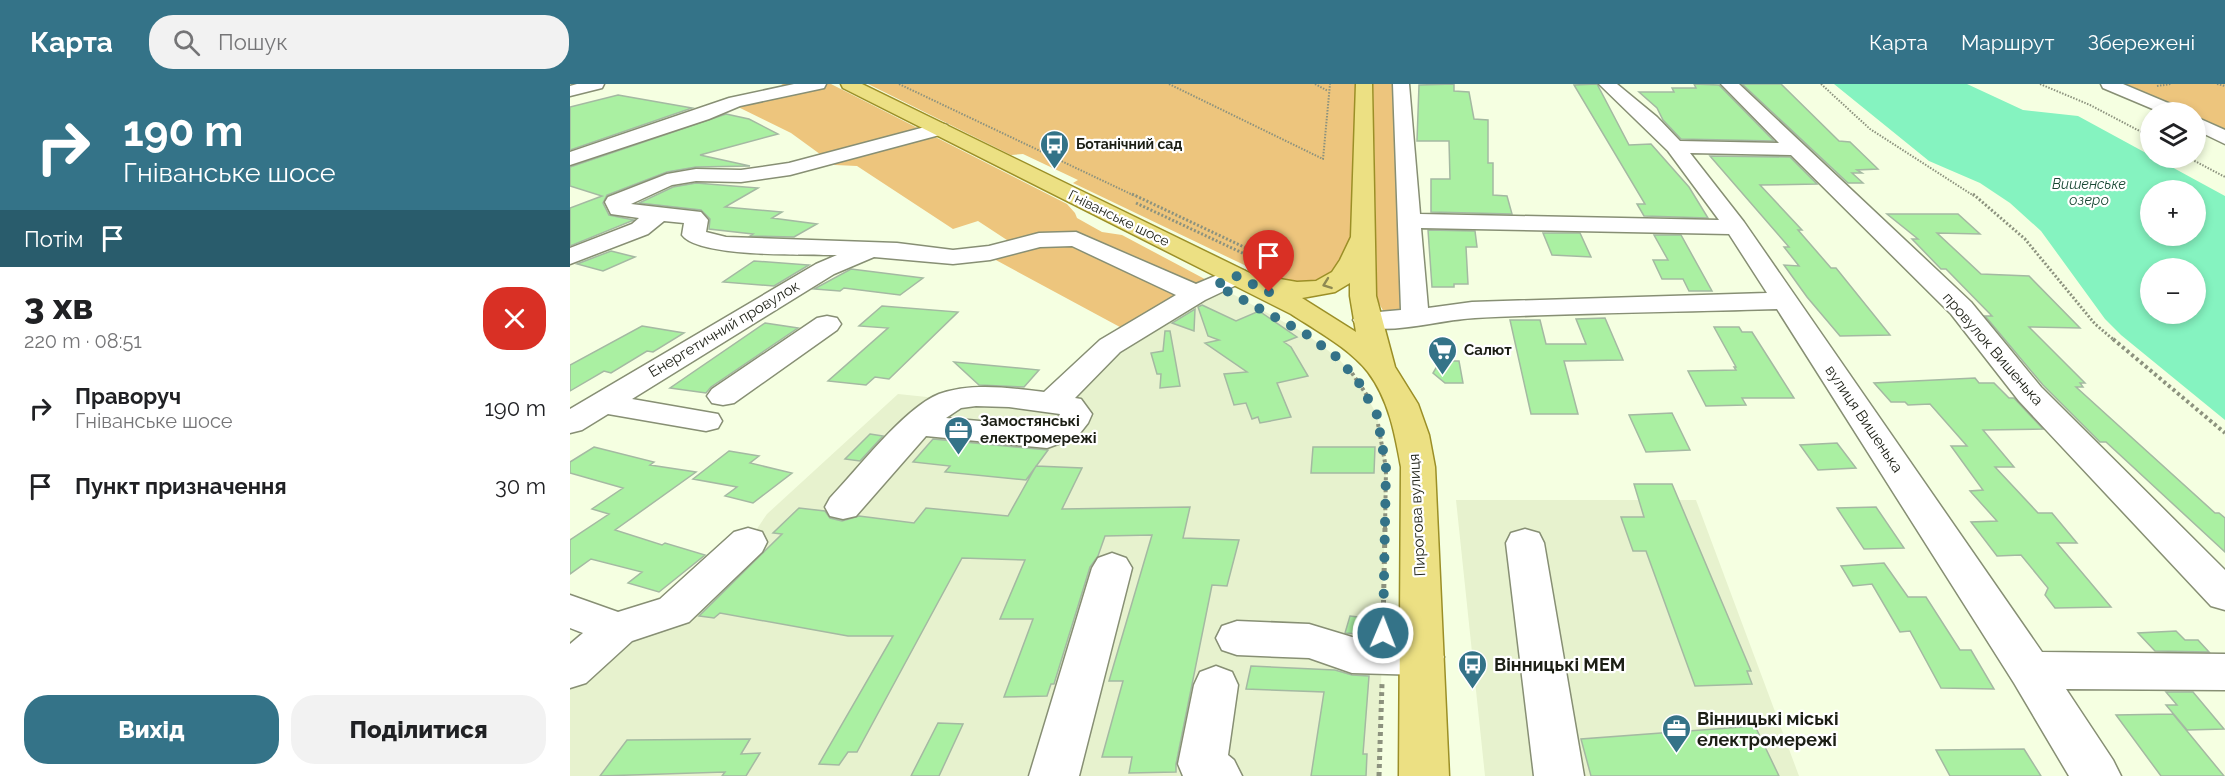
<!DOCTYPE html>
<html lang="uk">
<meta charset="utf-8">
<style>
:root{--surface:#fff;--page:#f2f2f2;--text:#202124;--muted:#757577;--accent:#347388}
body{margin:0;font-family:Raleway,sans-serif;background:var(--page);color:var(--text);height:100vh;display:flex;flex-direction:column;font-size:22px;white-space:nowrap}
*{box-sizing:border-box;margin:0}
p{font-size:20px;color:var(--muted)}
.icon{flex:none;width:33px;height:33px;fill:none;stroke:currentColor;stroke-width:2;stroke-linecap:round;stroke-linejoin:round}
.map{position:relative;flex:1;overflow:hidden}
.side{display:flex;flex-direction:column;background:var(--surface);width:570px}
.side>*{flex:none}
.guide{background:#347388;color:#fff;overflow:hidden}
.fabs{position:absolute;left:1570px;top:18px;display:grid;gap:12px}
.fabs a{display:grid;place-items:center;width:66px;height:66px;border-radius:50%;background:var(--surface);box-shadow:0 3px 9px #0003;font-size:30px}
.pin{position:absolute;display:grid;place-items:center;width:51px;height:51px;color:#fff;margin:-62px -26px;border-radius:50% 50% 50% 0;rotate:-45deg;box-shadow:0 0 6px #0007}
.pin .icon{rotate:45deg}
.me{position:absolute;width:66px;margin:-33px;rotate:1deg;stroke-linejoin:round;filter:drop-shadow(0 0 4px #0008)}
.turn{display:flex;align-items:center;gap:21px;height:126px;padding:0 24px;font-size:27px}
.turn .icon{width:78px;height:78px;stroke-width:2.5}
.turn b{display:block;font-size:42px;line-height:51px}
.then{display:flex;align-items:center;height:57px;padding:0 24px;background:#0003;gap:12px;font-size:22px}
.round{display:grid;place-items:center;flex:none;width:63px;height:63px;border-radius:24px;background:var(--page)}
.headline{display:flex;align-items:center;justify-content:space-between;height:102px;padding:0 24px}
h1{font-size:36px;font-weight:800;line-height:45px}
.button{display:flex;gap:12px;margin-top:auto;padding:12px 24px}
.button a{flex:1;height:69px;border-radius:24px;background:var(--accent);color:#fff;font-size:24px;font-weight:800;line-height:69px;text-align:center}
.button a+a{background:var(--page);color:var(--text)}
ul{padding:0;list-style:none}
li{display:flex;align-items:center;gap:18px;height:78px;padding:0 24px}
li div{flex:1}
li b{display:block;font-size:22px}
li em{font-style:normal}
header{display:flex;align-items:center;gap:36px;box-sizing:border-box;height:84px;padding:0 30px;background:var(--accent);color:#fff}
header strong{font-size:28px}
nav{display:flex;gap:33px;margin-inline-start:auto;font-size:21px}
.search{width:420px;height:54px;background:var(--page);display:flex;align-items:center;gap:15px;box-sizing:border-box;padding:0 21px;border-radius:24px;color:var(--muted);font-size:22px}
main{display:flex;flex:1;min-height:0}
.map>svg:first-child{display:block}
.built{fill:#e7f2ce}
.green{fill:#edc57d}
.water{fill:#85f3c0;fill-rule:evenodd}
.building{fill:#aaf0a2;stroke:#a4b9a2;stroke-width:1.5}
.lines{fill:none;stroke-linecap:round;stroke-linejoin:round}
.minor-casing{stroke:#878f74;stroke-width:3}
.major-casing{stroke:#9b8f27;stroke-width:3}
.path-far3{stroke:#8c927e;stroke-width:2;stroke-dasharray:1.5 1.5;stroke-linecap:butt}
.path-far2{stroke:#8c927e;stroke-width:3;stroke-dasharray:2 2;stroke-linecap:butt}
.path-far1{stroke:#8c927e;stroke-width:4;stroke-dasharray:3 3;stroke-linecap:butt}
.path{stroke:#8c927e;stroke-width:5;stroke-dasharray:4 4;stroke-linecap:butt}
.minor{fill:#fff;fill-rule:evenodd}
.major{fill:#ece083;fill-rule:evenodd}
.oneway{stroke:#8e8952}
.route{stroke:#347388;stroke-width:10;stroke-dasharray:0 18}
.labels{text-anchor:middle;dominant-baseline:central;stroke-width:4.5;stroke-linejoin:round;paint-order:stroke}
.far-poi-label{font-size:14px;font-weight:bold;fill:#1c1f15;stroke:#fff;text-anchor:start}
.far-water-label{font-size:14px;font-style:italic;fill:#184733;stroke:#fff}
.far-street-label{font-size:14px;fill:#1c1f15;stroke:#fff}
.street-label{font-size:15px;fill:#1c1f15;stroke:#fff}
.poi-label{font-size:15px;font-weight:bold;fill:#1c1f15;stroke:#fff;text-anchor:start}
.near-poi-label{font-size:18px;font-weight:bold;fill:#1c1f15;stroke:#fff;text-anchor:start}
</style>
<header>
<strong>Карта</strong>
<div class="search"><svg class="icon" aria-label="search" viewBox="0 0 24 24"><circle cx="10" cy="10" r="6"/><path d="M15 15l6 6"/></svg>Пошук</div>
<nav><a>Карта</a><a>Маршрут</a><a>Збережені</a></nav>
</header>
<main>
<section class="side">
<div class="guide">
<div class="turn"><svg class="icon" aria-label="right" viewBox="0 0 24 24"><path d="M7 20v-9h11M14 6l5 5-5 5"/></svg><div><b>190 m</b>Гніванське шосе</div></div>
<div class="then">Потім<svg class="icon" aria-label="arrive" viewBox="0 0 24 24"><path d="M6 21V4h12l-3 4 3 4H6"/></svg></div>
</div>
<div class="headline"><div><h1>3 хв</h1><p>220 m · 08:51</p></div><a class="round" style="background:#d93025;color:#fff"><svg class="icon" aria-label="close" viewBox="0 0 24 24"><path d="M6 6l12 12M18 6L6 18"/></svg></a></div>
<ul>
<li><svg class="icon" aria-label="right" viewBox="0 0 24 24"><path d="M7 20v-9h11M14 6l5 5-5 5"/></svg><div><b>Праворуч</b><p>Гніванське шосе</p></div><em>190 m</em></li>
<li><svg class="icon" aria-label="arrive" viewBox="0 0 24 24"><path d="M6 21V4h12l-3 4 3 4H6"/></svg><div><b>Пункт призначення</b></div><em>30 m</em></li>
</ul>
<div class="button"><a>Вихід</a><a>Поділитися</a></div>
</section>
<div class="map">
<svg width="1655" height="692" viewBox="0 0 1655 692">
<rect width="100%" height="100%" fill="#f5ffe1"/>
<path class="built" d="M646,201l90,49 32,24 20,23 19,34 9,53 -7,308h-809v-106l178,-128 19,-28 131,-120 145,15 67,-63z
M886,416h240l103,276h-314z"/>
<path class="green" d="M211,0h50l236,120 8,9 2,5 25,14 20,3 94,50 -85,48 -137,-74 25,-11 -41,-27 -25,8 -96,-63 -22,-1 -44,-32 -57,-28 58,-15z
M298,0h497l-4,156 -24,41 -51,4 -213,-102 5,-3 -55,-26 -12,1z
M803,0h28l14,234 -27,1 -11,-19z
M1539,0h116v54l-29,-15v-11h-22z"/>
<path class="water" d="M1264,0h133l56,26 55,6 147,80v224l-104,-85 -16,-16 -64,-88 -31,-28 -30,-20 -51,-22zM1581,106h45v46h-45zM1581,184h45v46h-45z"/>
<path class="building" d="M884,0v7l15,1 5,27 14,1v43h5v32l14,1 5,18 -81,-2v-33h19l-1,-38h-32l2,-56z
M1027,0l32,61 22,-1 38,43 19,31 -64,-2 -7,-12h8l-71,-119z
M1124,0l25,1 55,56 -93,-2 -18,-19 -6,-12 -18,-16h35l-2,-4h24z
M1172,0h39l58,57 11,1 28,27 -21,1 5,3h-10l11,10h-15z
M48,11l74,13 -122,42v-43z
M156,30l23,5 29,15 -78,21 50,11 -54,1 -29,5 -60,23 -4,8 6,12 25,5 -64,26v-38l32,-12 -32,-10v-19z
M1140,72l80,1 27,27 -57,1 42,45h-4l33,38h5l54,67 -50,1 -33,-39 -23,-32 15,1 -15,-19h5z
M126,99l62,5 -33,19 57,5 -10,6 45,6 -23,13 -44,-1 3,-2 -44,-5 1,-10 -9,-9 -62,-7 34,-16z
M1317,130h71l22,20 -43,-1 44,41 48,2 51,52 -51,-1 56,56h-5l3,4h-7l139,126h4l6,5v34l-119,-110h-6l-57,-57 -58,-69h7l-46,-47h-5l-29,-30h6z
M858,146l47,1 2,16h-11l2,37h-14v3h-22z
M973,149h37l11,24 -39,-2z
M1084,151h27l31,56h-23l-6,-12h-21l-9,-19h15z
M41,167l24,6 -32,14 -26,-7z
M184,177l55,4 -35,21 -51,-4z
M281,185l72,9 -23,17 -56,-7 -4,3 -26,-2z
M632,221l34,16 23,-10 38,26 -13,5 7,5 17,29 -31,7 14,34 -31,6 -2,-6 -6,2 -6,-16 -12,2 -10,-31 23,-2 -42,-29 14,-3 -11,-4 -10,-29z
M312,222l76,6 -69,67 -14,-2 -9,8 -38,-4 60,-53 -29,-2z
M625,225l-1,22 -22,-8z
M1035,234l18,42 -59,1 14,53h-47l-21,-94h30l6,24h40l-10,-25z
M195,239l33,5 -87,59 -5,6 -36,-5z
M72,242l42,7 -31,19 -6,-1 -36,22 -7,-2 -34,20v-26z
M1144,243h25l3,5h10l42,66h-52l4,7 -40,1 -18,-35 48,-1 -2,-3h2z
M595,247h5l10,55 -20,2 1,-14h-4l-6,-21 12,-2z
M870,277h19l4,22h-18l-12,-10z
M384,278l85,8 -15,17 -45,-2z
M1405,294l4,5h15l15,15h5l29,31 -60,1 31,37h-19l43,46h14l25,30h-20l54,64 -56,1 -10,-13 3,-7 -27,-33 -24,1 -26,-34 26,-1 -27,-30 13,-1 -32,-44h16l-37,-42 -22,1 -3,-3h-14l-17,-19z
M1102,329l18,37 -44,2 -17,-37z
M300,350l13,2 -23,25 -15,-2z
M363,355l41,4 74,7 -22,30 -81,-8 5,-6 -37,-4z
M1267,359l19,25 -38,2 -18,-25z
M24,363l60,15 -4,3 46,7 -81,58 47,15 3,-2 40,12 -46,37 -31,-9 14,-11 -51,-13 -21,15v-34l39,-26 -17,-5 31,-21 -53,-15v-11z
M743,363h62l-1,26h-63z
M159,367l30,5 -9,7 42,10 -39,30 -28,-7 12,-9 -44,-8z
M466,382l46,2 -20,41 128,-2 -7,31 56,2 -12,46 -15,-1 -36,179v8l-47,1 3,-16h-30l21,-76h-14l43,-146 -47,1 -7,20 -8,11 -36,117h-3l-4,12 -43,1 29,-78h-33l25,-59 -63,-2 -105,194h-9l-9,13 -20,-1 74,-128h-45l-128,-23 -6,5 -15,-2 83,-82 -9,-1 26,-25 26,3 5,7 12,3 17,-5 55,7 12,-15 82,8z
M1064,400h38l79,187h-4l5,13 -57,2 -49,-135h-13l-12,-34h23z
M1306,423l28,41 -40,1 -27,-41z
M1314,479l24,34h18l34,53h11l23,39 -53,-1 -31,-57 -10,1 -28,-48 -19,2 -12,-20z
M780,532l24,3 -4,16 -25,-2z
M1606,547l9,9h13l11,12 -54,-1 -17,-18z
M681,582l84,4 17,5 17,1 -6,78h4l-1,22h-55l13,-84 -78,-3z
M1596,608h27l31,37 -37,1 -21,-25h11z
M1603,630l51,62h-63l-45,-61z
M368,639l25,1 -24,52h-28z
M1185,642l24,50h-188l-10,-37z
M180,655l-9,15 19,-1 -14,23h-24l3,-4 -125,4 27,-36z
M1454,665l17,27h-91l-14,-26z"/>
<g class="lines">
<defs>
<path id="minor" d="M7,0h27l-2,4 -32,8v-10z
M224,0h32l-2,4 -84,18 -31,13 -139,46v-13l159,-54z
M823,0h16l11,130 299,6 -51,-69 -69,-67h18l40,33 23,24 99,2 -58,-59h18l232,218 70,85 184,183v40l-14,-4 -192,-205 -68,-87 -160,-159 -101,-2 54,69 298,430 183,2v36l-159,-1 47,71 8,16h-52l-55,-93 -237,-374c-101,3 -202,4 -302,9 -38,2 -80,17 -118,8l-4,-6 4,-6 44,-4zM851,144l308,6 38,59 -295,9 -44,6z
M1531,0h22l57,24 3,4h-23l-57,-24z
M1626,33l29,13v14l-29,-14z
M370,39l7,2 2,4 -2,4 -157,42 -49,7 -45,-1 -24,4 -41,19 70,8 7,8 -2,12 20,5 171,6 56,7 36,-4 50,-13 37,-1 120,52 31,-13 9,-3 9,3 4,5 -4,5 -40,19 -85,52 -45,46 6,1 11,15 -4,9 -11,14 -30,11 -121,-12 -70,80 -13,3 -13,-3 -5,-9 5,-9c27,-28 74,-90 109,-104 33,-12 71,-6 105,-2l56,-52 76,-45 -104,-49 -32,1 -50,13 -37,4 -79,-7 -40,17 -202,125 86,15 4,7 -4,7 -12,3 -98,-17 -26,16 -12,3v-24l246,-145 21,-9c-30,-1 -139,3 -155,-20l2,-12 -20,-2 -16,13 -78,30v-16l62,-24 7,-6 -28,-4 -6,-12 3,-5 59,-23 29,-5 45,1 48,-7zM406,322l33,1 51,7 -3,6 -13,7 -98,-9 15,-10z
M257,232l10,2 4,6 -4,6 -103,73 -11,2 -11,-2 -5,-7 5,-7 105,-71z
M178,444l14,4 5,10 -5,10 -73,70 -57,19 -46,42 -16,5v-44l13,-11 -13,-5v-33l48,17 42,-13 74,-67z
M955,445l14,4 5,10 40,233h-50l-28,-233 5,-10z
M542,469l14,5 6,10 -53,208h-50l63,-208 6,-10z
M667,537l72,3 43,13 70,2 15,5 7,13 -7,13 -15,5 -70,-2 -43,-15 -72,-3 -15,-5 -6,-12 6,-12z
M646,582l16,6 6,13 -10,70 6,5 8,16h-59l-5,-12 16,-79 6,-13z"/>
<path id="major" d="M271,0h21l400,195 7,-2 28,5 19,-1 16,-9 8,-12 11,-23 5,-153h16l4,212 19,71 23,37 11,31 6,32 14,309h-50l2,-309c-6,-33 -12,-67 -33,-95 -19,-24 -51,-41 -77,-58l-448,-226zM780,199v13l6,36 -54,-34 33,-6z"/>
</defs>
<use href="#minor" class="minor-casing"/>
<use href="#major" class="major-casing"/>
<path class="path-far3" d="M329,0l236,112
M599,0l154,75 7,-75
M745,0l13,7
M1251,0l49,45 104,67
M1470,0l50,21 61,32
M1647,0l8,2
M1587,2l14,-2
M1619,74l36,19"/>
<path class="path-far2" d="M562,110l154,73
M1403,110l52,45 70,85 19,16
M566,119l132,62"/>
<path class="path-far1" d="M1543,255l112,94
M782,289l16,24
M808,340l8,44 -1,62"/>
<path class="path" d="M813,544l2,-100
M809,692l3,-92"/>
<use href="#minor" class="minor"/>
<use href="#major" class="major"/>
</g>
<defs><path id="oneway-chevron" d="M-2-3.5L2.5 0L-2 3.5" fill="none" stroke-width="1.6" stroke-linecap="round" stroke-linejoin="round" transform="scale(1.5)"/></defs>
<use class="oneway" href="#oneway-chevron" transform="translate(757 200) rotate(160)"/>
<g class="lines">
<path class="route" d="M699,208l-33,-16 -20,9 90,49 32,24 20,23 19,34 9,53 -3,165"/>
</g>
<defs>
<symbol id="bus-pin" viewBox="-11 -11 22 30"><path d="M0 17L-7.5 6A9.5 9.5 0 1 1 7.5 6Z" fill="#347388" stroke="#fff"/><path d="M-5-6H5V4H4V6H2V4H-2V6H-4V4H-5ZM-3.5-4V0h7V-4ZM-3.5 1.2v1.5H-2V1.2ZM2 1.2v1.5H3.5V1.2Z" fill="#fff"/></symbol>
<symbol id="supermarket-pin" viewBox="-11 -11 22 30"><path d="M0 17L-7.5 6A9.5 9.5 0 1 1 7.5 6Z" fill="#347388" stroke="#fff"/><path d="M-6-5.5h2.5l.6 2H6L4.5 2H-2.5L-4.4-4H-6ZM-1.5 3.2a1.3 1.3 0 1 0 .1 0ZM3 3.2a1.3 1.3 0 1 0 .1 0Z" fill="#fff"/></symbol>
<symbol id="office-pin" viewBox="-11 -11 22 30"><path d="M0 17L-7.5 6A9.5 9.5 0 1 1 7.5 6Z" fill="#347388" stroke="#fff"/><path d="M-6-3h4V-5.5h4V-3h4V5H-6ZM-1-4.5V-3h2v-1.5ZM-6 0V1H6V0Z" fill="#fff"/></symbol>
</defs>
<g fill-rule="evenodd">
<use href="#bus-pin" x="468" y="44" width="33" height="45"/>
<use href="#supermarket-pin" x="856" y="250" width="33" height="45"/>
<use href="#office-pin" x="372" y="330" width="33" height="45"/>
<use href="#bus-pin" x="886" y="564" width="33" height="45"/>
<use href="#office-pin" x="1090" y="628" width="33" height="45"/>
</g>
<g class="labels">
<g class="far-poi-label">
<text x="506" y="60">Ботанічний сад</text>
</g>
<g class="far-water-label">
<text x="1519" y="100">Вишенське<tspan x="1519" dy="16">озеро</tspan></text>
</g>
<g class="far-street-label">
<text transform="translate(549 134) rotate(26)">Гніванське шосе</text>
</g>
<g class="street-label">
<text transform="translate(154 245) rotate(-31)">Енергетичний провулок</text>
<text transform="translate(1423 265) rotate(49)">провулок Вишенька</text>
<text transform="translate(1294 335) rotate(56)">вулиця Вишенька</text>
<text transform="translate(847 431) rotate(-93)">Пирогова вулиця</text>
</g>
<g class="poi-label">
<text x="894" y="266">Салют</text>
<text x="410" y="337">Замостянські<tspan x="410" dy="17">електромережі</tspan></text>
</g>
<g class="near-poi-label">
<text x="924" y="580">Вінницькі МЕМ</text>
<text x="1127" y="634">Вінницькі міські<tspan x="1127" dy="21">електромережі</tspan></text>
</g>
</g>
</svg>
<div class="fabs">
<a><svg class="icon" aria-label="layers" viewBox="0 0 24 24"><path d="M12 4l9 5-9 5-9-5zM3 14l9 5 9-5"/></svg></a>
<a>+</a>
<a>−</a>
</div>
<div class="pin" style="left:699px;top:208px;background:#d93025"><svg class="icon" aria-label="arrive" viewBox="0 0 24 24"><path d="M6 21V4h12l-3 4 3 4H6"/></svg></div>
<svg class="me" style="left:813px;top:549px" viewBox="-20 -20 40 40"><circle r="17" fill="#347388" stroke="#fff" stroke-width="3"/><path d="M0-11L8 9 0 5-8 9z" fill="#fff"/></svg>
</div>
</main>
